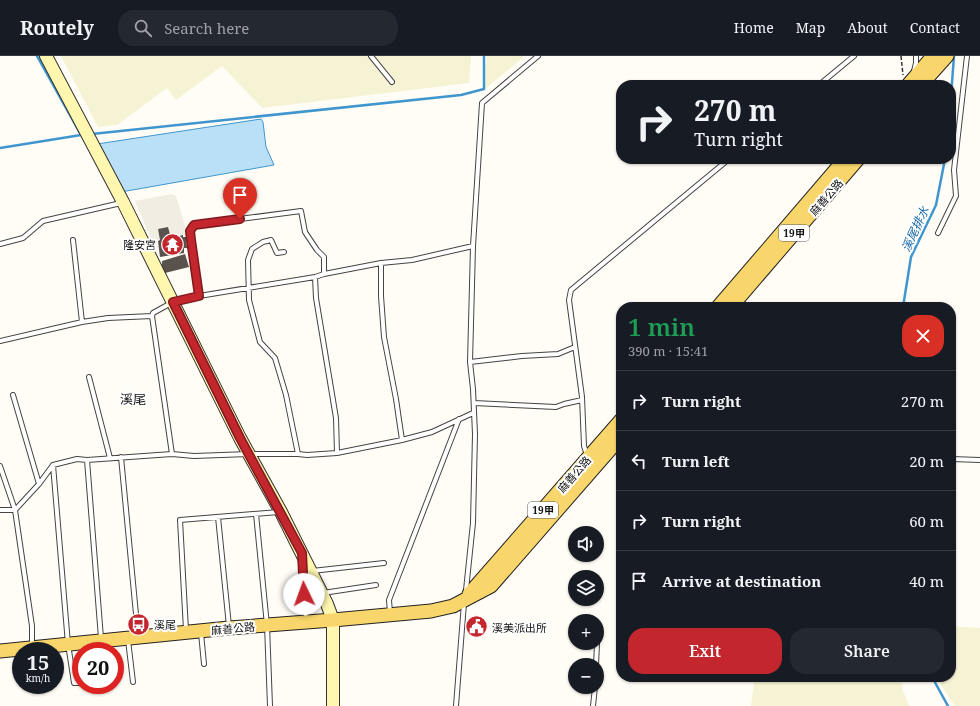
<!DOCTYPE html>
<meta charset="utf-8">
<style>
:root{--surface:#171b24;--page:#242831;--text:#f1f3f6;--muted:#9ea1a6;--line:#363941;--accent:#c4262e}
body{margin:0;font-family:"Noto Serif","Noto Sans TC",serif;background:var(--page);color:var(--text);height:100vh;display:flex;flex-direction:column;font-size:15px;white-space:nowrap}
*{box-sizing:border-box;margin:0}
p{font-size:13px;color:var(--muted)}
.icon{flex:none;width:22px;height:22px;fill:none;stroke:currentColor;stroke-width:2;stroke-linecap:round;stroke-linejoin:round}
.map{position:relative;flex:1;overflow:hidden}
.sheet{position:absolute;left:616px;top:246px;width:340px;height:380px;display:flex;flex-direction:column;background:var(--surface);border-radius:16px;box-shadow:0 1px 3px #0004}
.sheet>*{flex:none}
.guide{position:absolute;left:616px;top:24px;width:340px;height:84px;border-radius:16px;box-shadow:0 1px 3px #0004;background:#171b24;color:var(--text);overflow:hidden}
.fabs{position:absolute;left:568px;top:470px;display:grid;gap:8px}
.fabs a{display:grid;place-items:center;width:36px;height:36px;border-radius:50%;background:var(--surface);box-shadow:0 1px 3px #0004;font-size:20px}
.speed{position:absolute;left:12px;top:586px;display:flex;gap:8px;font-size:20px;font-weight:700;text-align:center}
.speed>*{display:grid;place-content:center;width:52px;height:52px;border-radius:50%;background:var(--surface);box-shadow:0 1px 3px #0004;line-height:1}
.speed small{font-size:10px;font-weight:400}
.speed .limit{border:6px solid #d22;background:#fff;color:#111}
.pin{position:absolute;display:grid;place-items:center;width:34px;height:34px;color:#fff;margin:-41px -17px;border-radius:50% 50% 50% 0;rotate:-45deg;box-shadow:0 0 4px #0007}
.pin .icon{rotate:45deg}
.me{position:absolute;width:44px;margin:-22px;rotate:357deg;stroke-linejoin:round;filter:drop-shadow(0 0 3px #0008)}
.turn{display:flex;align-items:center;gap:14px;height:84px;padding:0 12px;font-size:18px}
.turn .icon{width:52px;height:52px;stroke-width:2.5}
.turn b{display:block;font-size:28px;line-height:34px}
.round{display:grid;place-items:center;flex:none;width:42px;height:42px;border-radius:16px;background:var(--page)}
.head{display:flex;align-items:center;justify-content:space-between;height:68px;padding:0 12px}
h1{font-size:24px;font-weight:600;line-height:30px;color:#1e9e55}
.primary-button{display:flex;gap:8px;margin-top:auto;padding:8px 12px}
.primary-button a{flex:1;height:46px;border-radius:16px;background:var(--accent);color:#fff;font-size:16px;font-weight:600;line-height:46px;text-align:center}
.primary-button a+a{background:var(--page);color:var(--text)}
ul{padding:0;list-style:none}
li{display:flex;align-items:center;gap:12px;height:60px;padding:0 12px;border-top:1px solid var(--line)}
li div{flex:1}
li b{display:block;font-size:15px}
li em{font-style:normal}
header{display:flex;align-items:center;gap:24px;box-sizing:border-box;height:56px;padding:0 20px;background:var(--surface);border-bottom:1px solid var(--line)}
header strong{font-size:19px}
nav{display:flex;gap:22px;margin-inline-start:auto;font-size:14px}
.search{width:280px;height:36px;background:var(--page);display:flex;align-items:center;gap:10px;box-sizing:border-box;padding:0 14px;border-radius:16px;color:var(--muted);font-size:15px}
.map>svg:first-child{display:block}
.farmland{fill:#f6f3d4}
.plaza{fill:#f1ede2}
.water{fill:#b9e0f7;stroke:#3f96cf}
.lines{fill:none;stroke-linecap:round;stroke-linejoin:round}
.stream{stroke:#3f96cf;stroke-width:2.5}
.building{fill:#5a524d}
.lane-casing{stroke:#444;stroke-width:6}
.secondary-casing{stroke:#333;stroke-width:14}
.primary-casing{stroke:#222;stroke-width:15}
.path{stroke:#333;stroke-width:1.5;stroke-dasharray:4 2;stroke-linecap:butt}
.lane{stroke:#fff;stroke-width:4}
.secondary{stroke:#fff6b0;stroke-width:12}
.primary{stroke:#f9d66b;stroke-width:13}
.route-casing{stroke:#7f191e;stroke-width:10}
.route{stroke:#c4262e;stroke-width:7}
.labels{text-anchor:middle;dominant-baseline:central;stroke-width:4;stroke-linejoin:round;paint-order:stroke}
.shield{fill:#fff;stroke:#585858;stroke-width:1}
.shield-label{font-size:10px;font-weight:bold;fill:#111}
.street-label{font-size:11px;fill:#111;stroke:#fff}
.poi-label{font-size:11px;fill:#111;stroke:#fff;text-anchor:start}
.water-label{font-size:12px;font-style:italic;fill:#1768a6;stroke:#fff}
.quarter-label{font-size:13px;fill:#111;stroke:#fff}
</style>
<header>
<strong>Routely</strong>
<div class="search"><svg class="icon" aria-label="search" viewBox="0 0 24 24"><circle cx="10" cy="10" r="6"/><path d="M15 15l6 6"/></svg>Search here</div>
<nav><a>Home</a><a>Map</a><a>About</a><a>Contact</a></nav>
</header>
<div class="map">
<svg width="980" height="650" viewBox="0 0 980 650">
<rect width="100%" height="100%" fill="#fffdf5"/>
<path class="farmland" d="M61,0h410l-2,27 -207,25 -40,-42 -46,34 -9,-12 -50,37 -19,2z
M487,0h38l-40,33z
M951,570l29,2v78h-25l-19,-29h15z
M752,621h151l-1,11 7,18h-158l3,-24z"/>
<path class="plaza" d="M172,138l4,2 9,30 1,9 -15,3 -3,-11 -10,2 2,11 -8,1 -17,-40z"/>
<path class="water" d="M261,63l2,3 3,25 8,18 -153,27 -24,-48z"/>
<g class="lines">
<path class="stream" d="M951,40l3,-40
M92,78l369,-39 23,-6v-33
M0,92l81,-13 -44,-79
M903,251l8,-50 25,-52 9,-46
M932,621l16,29"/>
</g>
<path class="building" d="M168,171l3,11 12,-3v2h3l1,11h-3v5l-24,4 -2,-16 2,-1 -2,-11z
M185,198l4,13 -24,6 -3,-7v-5z"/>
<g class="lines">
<defs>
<path id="lane" d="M371,0l21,26
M914,15l2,-8v-7
M819,29l35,-29
M938,177l18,-37 -2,-26 13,-114
M73,184l9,82
M0,188l23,-6 20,-17 78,-18
M284,196l-7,1 -6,-13 -8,2 -11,7 -4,11 1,40 11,42 15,16 11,37 12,59
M381,207v33l3,41 12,62 6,41
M315,221l1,21 20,120 1,35
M199,240l-7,-47 -2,-18 4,-6 107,-14 4,21 12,18 7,7v17
M152,260l20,138
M0,285l82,-19 26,-4 44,-2 1,-3 20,-11 26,-6 116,-19 9,-3 57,-11 31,-3 61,-14
M470,306l52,-6 36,-2 17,-7
M89,321l21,81
M13,339l26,89
M474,347l82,4 8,-3 18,-4
M587,399l-3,-9 -2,-49 -13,-97 2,-10 158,-131
M121,401l17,178
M951,403l29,1
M87,404l14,178
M53,409l15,179 6,39h7
M0,410l15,44 17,116v20
M0,454h15l24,-26 14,-19 24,-6 10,1 85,-6 22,2 55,-2h49l9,1 30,-2 65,-13 30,-8 41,-19
M256,458l11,111 3,81
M218,461l11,109
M303,509l3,55
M312,515l72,-8
M466,534l7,-67 2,-89 -2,-45 -3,-27 3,-116 9,-143 56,-47
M323,537l53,-8
M390,557l-1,-13 70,-181
M186,574l-6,-110 99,-8
M201,577l3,31
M128,584l5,42
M596,609l1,-21
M456,650l8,-103
M593,650l2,-19"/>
<path id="secondary" d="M46,0l77,146 117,236 41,74 46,92 6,16v86"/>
<path id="primary" d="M908,29l25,-29
M921,29l26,-29
M718,251l127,-148
M731,251l127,-148
M469,538l152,-174
M0,595l229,-23 104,-8 98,-9 22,-5 38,-20 130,-149"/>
</defs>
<use href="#lane" class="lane-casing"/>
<use href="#secondary" class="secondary-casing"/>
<use href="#primary" class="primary-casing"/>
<path class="path" d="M901,0l2,19"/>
<use href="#lane" class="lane"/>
<use href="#secondary" class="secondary"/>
<use href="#primary" class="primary"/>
</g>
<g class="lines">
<defs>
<path id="route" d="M240,163l-46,6 -4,6 1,9 8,56 -26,6 67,136 62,115 2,41"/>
</defs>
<use href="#route" class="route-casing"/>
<use href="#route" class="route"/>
</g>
<defs>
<symbol id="temple-disc" viewBox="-11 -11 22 22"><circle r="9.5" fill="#c4262e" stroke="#fff"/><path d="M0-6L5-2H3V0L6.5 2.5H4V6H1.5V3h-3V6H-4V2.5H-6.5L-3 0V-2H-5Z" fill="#fff"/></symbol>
<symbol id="bus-disc" viewBox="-11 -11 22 22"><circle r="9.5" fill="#c4262e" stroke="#fff"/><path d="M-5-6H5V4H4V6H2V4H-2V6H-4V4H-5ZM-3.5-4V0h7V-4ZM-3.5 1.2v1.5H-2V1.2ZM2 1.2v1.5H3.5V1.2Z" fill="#fff"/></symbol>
<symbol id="civic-disc" viewBox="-11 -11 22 22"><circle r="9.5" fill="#c4262e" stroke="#fff"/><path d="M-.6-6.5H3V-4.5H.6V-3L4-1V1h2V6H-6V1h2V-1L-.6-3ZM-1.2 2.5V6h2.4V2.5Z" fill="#fff"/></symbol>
</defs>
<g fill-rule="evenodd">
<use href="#temple-disc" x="160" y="176" width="25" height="25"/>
<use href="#bus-disc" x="126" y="556" width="25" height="25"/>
<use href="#civic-disc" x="464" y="558" width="25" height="25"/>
</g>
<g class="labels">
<g class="shield">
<rect x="779" y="169" width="30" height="16" rx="3"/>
<rect x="528" y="446" width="30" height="16" rx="3"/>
</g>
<g class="shield-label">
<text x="794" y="177">19甲</text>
<text x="543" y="454">19甲</text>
</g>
<g class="street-label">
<text transform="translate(826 141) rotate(-49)">麻善公路</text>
<text transform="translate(574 418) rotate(-49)">麻善公路</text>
<text transform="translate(233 572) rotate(-5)">麻善公路</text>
</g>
<g class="poi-label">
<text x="156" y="188" text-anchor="end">隆安宮</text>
<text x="154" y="568">溪尾</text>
<text x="492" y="571">溪美派出所</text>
</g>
<g class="water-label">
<text transform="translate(915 173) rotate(-65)">溪尾排水</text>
</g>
<g class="quarter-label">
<text x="133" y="343">溪尾</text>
</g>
</g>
</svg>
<div class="fabs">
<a><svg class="icon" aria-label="sound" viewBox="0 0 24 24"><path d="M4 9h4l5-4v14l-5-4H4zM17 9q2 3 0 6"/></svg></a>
<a><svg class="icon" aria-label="layers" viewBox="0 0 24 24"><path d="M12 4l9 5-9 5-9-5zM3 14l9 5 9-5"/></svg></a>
<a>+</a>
<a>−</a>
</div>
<div class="speed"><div>15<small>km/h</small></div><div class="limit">20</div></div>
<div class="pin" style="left:240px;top:163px;background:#d93025"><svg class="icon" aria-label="arrive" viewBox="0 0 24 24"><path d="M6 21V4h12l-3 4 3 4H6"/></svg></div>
<svg class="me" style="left:304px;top:538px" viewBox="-20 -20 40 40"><circle r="19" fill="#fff"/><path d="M0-13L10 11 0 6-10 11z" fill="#c4262e"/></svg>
<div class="guide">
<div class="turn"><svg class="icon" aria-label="right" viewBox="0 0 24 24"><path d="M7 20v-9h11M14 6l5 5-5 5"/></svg><div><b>270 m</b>Turn right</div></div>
</div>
<section class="sheet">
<div class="head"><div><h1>1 min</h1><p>390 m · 15:41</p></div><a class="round" style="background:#d93025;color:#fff"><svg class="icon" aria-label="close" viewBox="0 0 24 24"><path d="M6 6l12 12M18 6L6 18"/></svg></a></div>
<ul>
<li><svg class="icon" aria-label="right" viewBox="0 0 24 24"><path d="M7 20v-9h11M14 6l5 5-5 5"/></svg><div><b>Turn right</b></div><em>270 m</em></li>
<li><svg class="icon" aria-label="left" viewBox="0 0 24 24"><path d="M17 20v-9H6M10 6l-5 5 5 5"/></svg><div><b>Turn left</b></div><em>20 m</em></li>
<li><svg class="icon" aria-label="right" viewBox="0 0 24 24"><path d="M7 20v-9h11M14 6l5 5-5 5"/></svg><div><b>Turn right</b></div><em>60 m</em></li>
<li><svg class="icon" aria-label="arrive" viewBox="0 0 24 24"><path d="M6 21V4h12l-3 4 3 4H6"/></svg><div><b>Arrive at destination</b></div><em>40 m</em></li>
</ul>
<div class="primary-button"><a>Exit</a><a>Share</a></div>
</section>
</div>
